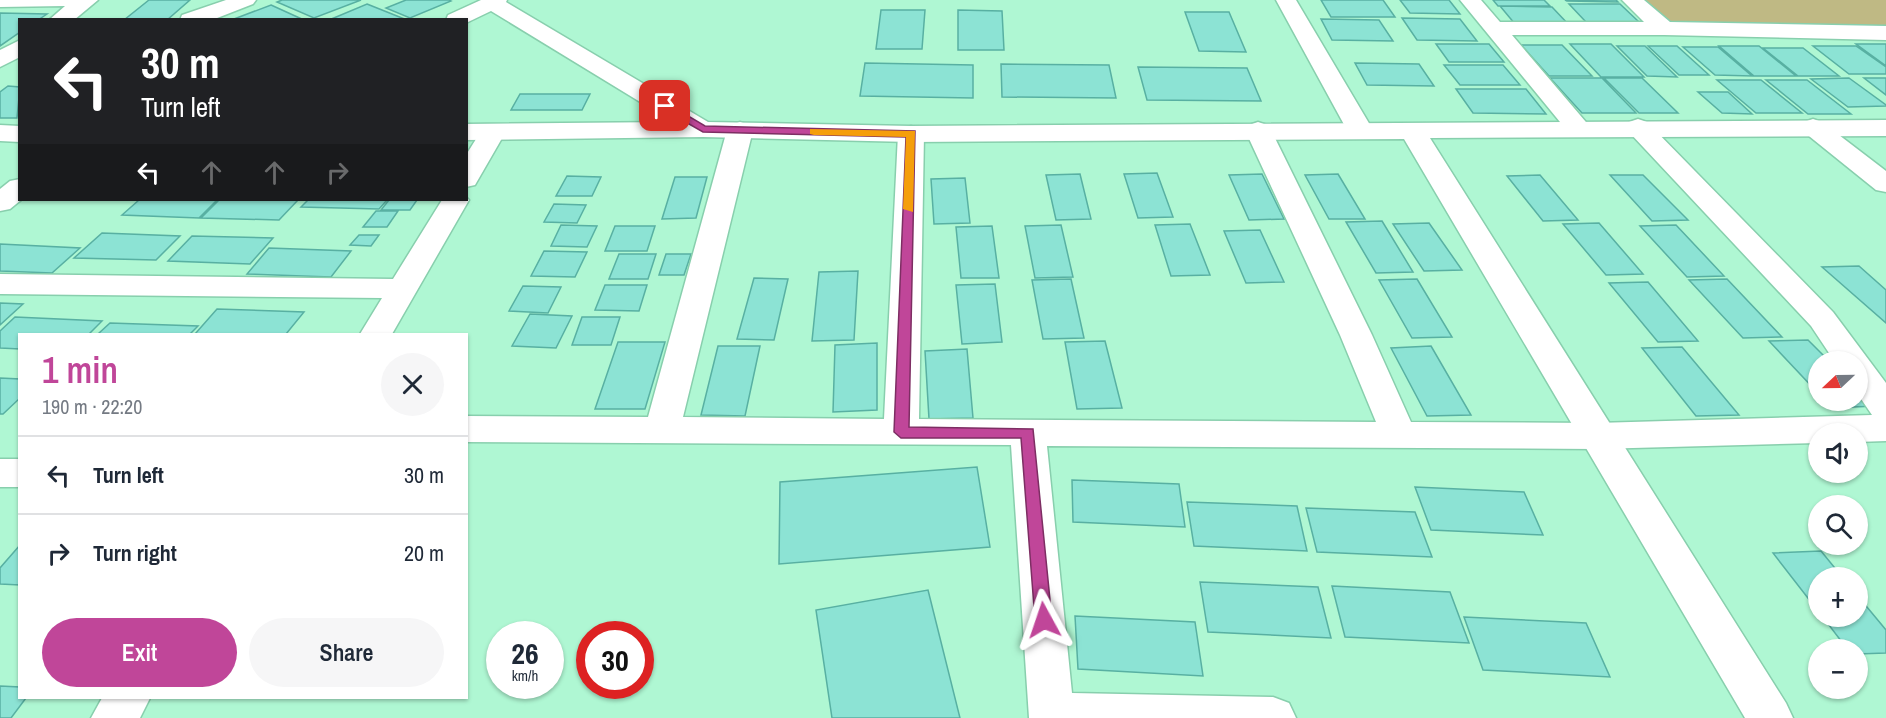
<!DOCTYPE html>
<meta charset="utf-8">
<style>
:root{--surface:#fff;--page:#f6f6f7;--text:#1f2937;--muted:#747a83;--line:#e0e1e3;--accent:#c04699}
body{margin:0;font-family:"Archivo Narrow",sans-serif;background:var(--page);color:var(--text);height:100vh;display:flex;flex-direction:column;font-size:22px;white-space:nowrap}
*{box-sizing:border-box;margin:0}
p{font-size:20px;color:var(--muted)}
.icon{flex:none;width:33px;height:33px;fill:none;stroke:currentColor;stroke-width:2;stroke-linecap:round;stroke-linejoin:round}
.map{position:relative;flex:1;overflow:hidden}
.side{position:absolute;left:18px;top:333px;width:450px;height:366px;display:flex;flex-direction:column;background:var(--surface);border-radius:0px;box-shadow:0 2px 4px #0004}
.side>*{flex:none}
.guide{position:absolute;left:18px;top:18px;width:450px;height:183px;border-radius:0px;box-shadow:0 2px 4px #0004;background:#202124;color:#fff;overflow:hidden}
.needle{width:39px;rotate:248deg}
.tools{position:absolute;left:1808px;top:351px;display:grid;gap:12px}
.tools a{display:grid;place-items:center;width:60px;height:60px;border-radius:50%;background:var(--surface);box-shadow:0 2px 4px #0004;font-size:30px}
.speed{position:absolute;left:486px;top:621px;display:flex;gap:12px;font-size:30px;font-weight:700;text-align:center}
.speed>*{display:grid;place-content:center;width:78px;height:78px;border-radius:50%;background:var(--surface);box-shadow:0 2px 4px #0004;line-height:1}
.speed small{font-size:15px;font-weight:400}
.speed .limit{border:9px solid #d22;background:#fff;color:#111}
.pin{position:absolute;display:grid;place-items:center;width:51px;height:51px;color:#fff;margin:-26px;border-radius:12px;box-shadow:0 3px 9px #0006}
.me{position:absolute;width:66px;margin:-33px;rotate:355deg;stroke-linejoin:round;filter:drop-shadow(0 0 4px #0008)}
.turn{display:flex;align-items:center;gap:21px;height:126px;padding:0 24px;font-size:27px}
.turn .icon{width:78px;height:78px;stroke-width:2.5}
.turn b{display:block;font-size:42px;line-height:51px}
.lanes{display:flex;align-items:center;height:57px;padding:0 24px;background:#0003;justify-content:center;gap:30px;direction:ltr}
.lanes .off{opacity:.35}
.round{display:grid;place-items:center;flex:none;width:63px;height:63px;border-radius:32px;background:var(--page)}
.summary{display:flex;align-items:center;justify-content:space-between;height:102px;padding:0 24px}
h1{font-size:36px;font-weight:600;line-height:45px;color:var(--accent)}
.cta{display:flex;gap:12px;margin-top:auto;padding:12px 24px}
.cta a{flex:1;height:69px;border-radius:36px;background:var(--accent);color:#fff;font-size:24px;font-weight:600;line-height:69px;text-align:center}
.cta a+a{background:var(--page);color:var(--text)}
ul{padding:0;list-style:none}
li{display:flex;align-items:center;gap:18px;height:78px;padding:0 24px;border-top:2px solid var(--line)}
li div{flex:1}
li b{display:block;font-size:22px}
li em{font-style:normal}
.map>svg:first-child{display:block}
.green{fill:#bfb984}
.building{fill:#8ce3d4;stroke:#58b0a2;stroke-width:1.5}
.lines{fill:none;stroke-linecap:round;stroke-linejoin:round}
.minor-casing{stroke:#88cfad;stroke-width:3}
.tertiary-casing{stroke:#88cfad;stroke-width:3}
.minor{fill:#fff;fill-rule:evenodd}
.tertiary{fill:#fff;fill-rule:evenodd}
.route{fill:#c04699;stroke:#7d2e63;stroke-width:1.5}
.slow{fill:#f59e0b}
</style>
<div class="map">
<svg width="1886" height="718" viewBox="0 0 1886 718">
<rect width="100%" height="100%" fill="#aff7d3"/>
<path class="green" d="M1640,0h246v28l-220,-5z"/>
<path class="building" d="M149,0h41l-23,20h-43z
M282,0h79l-47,18 -37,-16z
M406,0h43l2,1 -41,17 -24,-10z
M1321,0h62l12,17h-64z
M1400,0h49l11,14 -50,-1z
M1493,0h51l6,6h-52z
M1565,0h51l2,2 -51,-1z
M367,4l40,16h-78z
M1569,4h51l19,18h-53z
M271,5l33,15 -70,-1z
M1500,6l52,1 17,18 -54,-1z
M881,10h44l-3,39h-46z
M958,10l44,1 2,39h-46z
M1185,12h44l17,40 -47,-1z
M0,13l47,1 -9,6h-18v12l-20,14z
M1402,18l58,1 17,22 -60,-1z
M1321,19l58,1 14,21 -61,-1z
M1436,44h53l15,18h-55z
M1570,44h41l33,33h-43z
M1856,44h30v22z
M1521,45h41l30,31h-43z
M1617,46h28l32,31 -30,-1z
M1648,46h29l32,29h-30z
M1719,46h40l37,30h-42z
M1813,46h43l30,21v7h-37z
M1683,47h35l34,29 -37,-1z
M1763,48h40l36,28h-41z
M865,63l108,2v33l-113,-2z
M1355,63l64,1 15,22 -67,-1z
M1001,64l108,1 7,33 -114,-1z
M1444,65h59l17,20h-60z
M1138,67l109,1 14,33 -114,-1z
M1550,78h52l34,35h-54z
M1604,78h38l36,35h-39z
M1849,78l37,27v1l-38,1 -37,-28z
M1864,78h22v17z
M1717,80h44l41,33h-46z
M1766,80h41l44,34h-43z
M8,86l12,1 -3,31h-17v-26z
M1456,89h70l20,25 -73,-1z
M1698,92h30l24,22 -30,-1z
M520,94h70l-8,16h-71z
M1157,173l16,44 -35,1 -14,-44z
M1080,174l11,45 -35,1 -10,-45z
M1262,174l22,45 -35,1 -20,-45z
M1338,174l27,45h-36l-24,-44z
M1540,175l38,45 -35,1 -36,-45z
M1610,175h33l45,45 -36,1z
M567,176l34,1 -9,19h-36z
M675,177h32l-11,41 -34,1z
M965,178l5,45 -36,1 -3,-45z
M139,200h78l-18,18 -77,-3z
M219,200h79l-19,20 -78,-2z
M308,200h79l-8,9 -78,-2z
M389,200h28l-7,10h-29z
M554,204l32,1 -9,18 -33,-1z
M376,211h22l-11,16h-24z
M1382,221l31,51 -37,1 -30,-51z
M1429,223l33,47 -38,1 -31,-47z
M1599,223l44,51 -37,1 -43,-51z
M1190,224l20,51 -39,1 -16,-51z
M561,225l36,1 -10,21 -36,-1z
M1061,225l12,52 -38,1 -10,-52z
M1676,225l48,51 -37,1 -47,-51z
M615,226h40l-8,25h-42z
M992,226l7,52h-38l-5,-51z
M1260,230l24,52 -38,1 -22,-52z
M102,233l78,3 -24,24 -82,-2z
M359,235h20l-8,11 -21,-1z
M192,236l81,2 -23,26 -82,-3z
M0,245v-1l80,4 -28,25 -52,-2z
M269,248l82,3 -20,26 -84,-3z
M544,251l43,1 -12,25 -44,-1z
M619,254h37l-8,25h-39z
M666,254h25l-7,21h-25z
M1859,266l27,24v33l-64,-56z
M858,271l-4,69 -42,1 7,-69z
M754,278l34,1 -14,61 -37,-1z
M1071,279l13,59 -41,1 -11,-59z
M1417,279l35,58 -40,1 -33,-58z
M1727,279l55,58 -39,1 -54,-58z
M1648,282l50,59 -40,1 -49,-59z
M995,284l7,58 -40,2 -6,-59z
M605,285h42l-8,26 -44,-1z
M523,286l38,1 -13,26 -39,-2z
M0,303l23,1 -23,21z
M217,309l87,3 -18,22h-91z
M530,314l42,2 -16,32 -44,-2z
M15,317l87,4 -13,13h-69v15l-20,-1v-17z
M582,317h38l-9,28h-39z
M110,323l88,3 -8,8h-92z
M1808,340l22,22h-12v31l-49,-52z
M1105,341l17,67 -45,1 -12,-67z
M618,342h47l-20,67h-50z
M877,343v67l-44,2 2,-67z
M718,346h42l-15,70 -44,-1z
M1431,346l40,69 -44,1 -36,-68z
M1682,347l57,68 -43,1 -54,-68z
M967,349l6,69 -44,1 -4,-68z
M0,378l20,1v19l-17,16h-3z
M1857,389l17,17 -42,2 -7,-8h32z
M977,467l13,80 -211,17 1,-82z
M1072,480l107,4 6,43 -112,-5z
M1415,487l109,5 19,43 -112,-5z
M1187,502l110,4 10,45 -113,-5z
M1306,508l109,4 17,45 -115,-5z
M20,545v40l-20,-1v-16z
M1821,551l22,27h-25v33l-45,-58z
M1200,582l118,5 13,51 -123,-6z
M1332,586l118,6 19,51 -124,-6z
M928,590l32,128h-128l-16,-108z
M1857,595l29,35v23l-29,1v-4h-9l-26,-34h35z
M1075,616l120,6 8,54 -125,-7z
M1464,617l122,6 24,54 -127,-7z
M0,686l20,1v11h6l-15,20h-11z"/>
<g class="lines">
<defs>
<path id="minor" d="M0,0h98l-24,20h-25l16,-14 -65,1z
M226,0h30l-3,4 -41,16h-32l2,-5z
M1276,0h20l77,130 -4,5 -9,3 -9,-3 -4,-5z
M1460,0h21l19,22h144l-22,-22h22l26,22 216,4v14l-222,-5h-152l79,93 -4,5 -9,3 -9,-3z
M20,40v17l-20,10v-17z
M1638,119l9,3 186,190 53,71v58l-29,1v-8h-39v9l-222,6 -549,-3 25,247 201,4 16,6 7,15h-267l-18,-273 -545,-3v-26l182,1 79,-287 4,-5 9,-3 9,3 4,5 -70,287 201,2 14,-285 4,-5 9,-3 9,3 4,5 -5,285 457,3 -36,-87 -95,-205 4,-5 9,-3 9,3 4,5 101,205 39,87 185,1 276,-8 -15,-22v-31h-22l-24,-36 -182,-194 -4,-5 4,-5z
M1813,119l9,3 64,49v21l-10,-2 -72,-58 -4,-5 4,-5z
M492,125l9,3 4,5 -30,52 -9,2v-32l17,-27z
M20,179l1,21 -11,9 -10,2v-22l10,-8z
M466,197l3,3 -77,134h-32l22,-36 -382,-4v-20l393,5 49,-79h24z
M0,459h20v28h-20z
M102,698h48l-10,20h-49z"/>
<path id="tertiary" d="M481,0h26l-1,2 202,120 203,4 975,-6v16l-456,2 356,565 7,15h-48l-341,-579 -493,3 -208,-5 -237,3v-16l207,-2 -182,-111 -25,12v-3h-20l2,-5z
M0,125l20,1v16l-20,-1z"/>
</defs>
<use href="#minor" class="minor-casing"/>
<use href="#tertiary" class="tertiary-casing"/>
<use href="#minor" class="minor"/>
<use href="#tertiary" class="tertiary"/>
</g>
<path class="route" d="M661,104h7l37,22 210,5 -6,296 124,2 19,191 -2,6 -6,2 -7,-2 -2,-6 -14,-182h-120l-7,-6 12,-295 -203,-5 -42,-24z"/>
<path class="slow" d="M810,129l105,2 -2,81 -10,-3 3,-72 -92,-2 -4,-1z"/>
</svg>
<div class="tools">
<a><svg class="needle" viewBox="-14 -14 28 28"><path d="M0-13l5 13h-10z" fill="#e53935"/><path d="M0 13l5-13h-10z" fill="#747a83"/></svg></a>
<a><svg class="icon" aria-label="sound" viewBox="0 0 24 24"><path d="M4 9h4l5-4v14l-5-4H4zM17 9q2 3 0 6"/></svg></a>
<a><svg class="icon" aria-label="search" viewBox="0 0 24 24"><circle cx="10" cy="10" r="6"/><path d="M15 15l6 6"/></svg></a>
<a>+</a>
<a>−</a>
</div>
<div class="speed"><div>26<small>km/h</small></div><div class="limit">30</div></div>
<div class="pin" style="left:665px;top:106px;background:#d93025"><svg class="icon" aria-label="arrive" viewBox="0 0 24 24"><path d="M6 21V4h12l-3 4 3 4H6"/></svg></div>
<svg class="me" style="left:1044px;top:620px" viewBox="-20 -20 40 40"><path d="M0-17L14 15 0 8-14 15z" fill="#c04699" stroke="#fff" stroke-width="4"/></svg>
<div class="guide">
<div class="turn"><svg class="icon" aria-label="left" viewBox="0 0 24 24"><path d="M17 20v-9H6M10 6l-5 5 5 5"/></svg><div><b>30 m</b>Turn left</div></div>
<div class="lanes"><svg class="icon" aria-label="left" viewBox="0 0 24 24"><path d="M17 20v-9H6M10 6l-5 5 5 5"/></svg><svg class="icon off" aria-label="ahead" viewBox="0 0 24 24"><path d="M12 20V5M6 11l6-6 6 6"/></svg><svg class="icon off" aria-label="ahead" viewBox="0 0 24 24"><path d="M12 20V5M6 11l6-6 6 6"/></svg><svg class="icon off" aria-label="right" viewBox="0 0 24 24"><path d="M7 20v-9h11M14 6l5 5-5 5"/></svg></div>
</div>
<section class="side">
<div class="summary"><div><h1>1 min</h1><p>190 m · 22:20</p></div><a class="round"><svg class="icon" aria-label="close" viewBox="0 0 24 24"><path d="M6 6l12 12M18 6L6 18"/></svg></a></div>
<ul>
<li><svg class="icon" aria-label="left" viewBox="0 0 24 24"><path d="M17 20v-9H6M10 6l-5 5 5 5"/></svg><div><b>Turn left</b></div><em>30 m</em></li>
<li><svg class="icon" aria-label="right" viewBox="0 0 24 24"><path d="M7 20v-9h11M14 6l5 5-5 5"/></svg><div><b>Turn right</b></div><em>20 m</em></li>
</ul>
<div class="cta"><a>Exit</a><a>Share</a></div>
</section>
</div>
